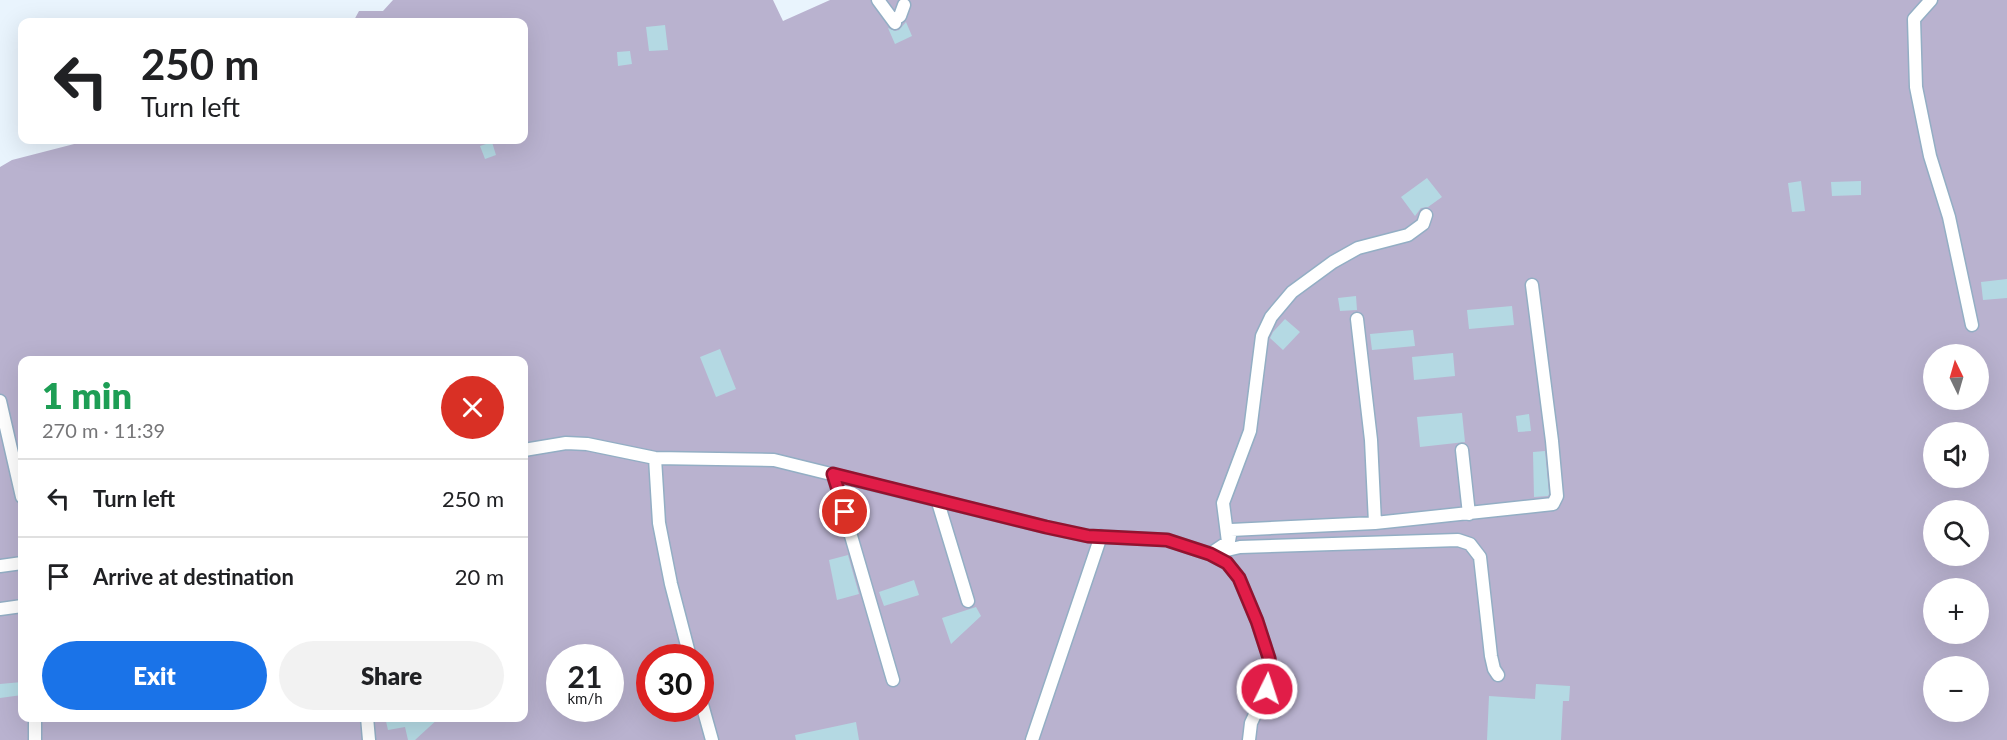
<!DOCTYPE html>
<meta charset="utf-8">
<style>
:root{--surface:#fff;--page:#f2f2f2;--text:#202124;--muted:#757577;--line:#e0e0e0;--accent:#1a73e8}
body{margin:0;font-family:Lato,sans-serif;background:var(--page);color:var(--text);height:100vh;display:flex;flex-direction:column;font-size:22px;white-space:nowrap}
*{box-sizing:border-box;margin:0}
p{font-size:20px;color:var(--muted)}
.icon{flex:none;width:33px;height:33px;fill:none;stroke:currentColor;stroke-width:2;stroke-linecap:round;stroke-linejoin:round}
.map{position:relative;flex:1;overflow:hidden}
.sheet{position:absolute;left:18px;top:356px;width:510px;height:366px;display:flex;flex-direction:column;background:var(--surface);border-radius:12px;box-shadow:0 6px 24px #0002}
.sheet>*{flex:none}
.banner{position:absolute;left:18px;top:18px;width:510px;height:126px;border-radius:12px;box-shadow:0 6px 24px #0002;background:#fff;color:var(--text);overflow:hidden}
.needle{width:39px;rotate:355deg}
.tools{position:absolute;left:1923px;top:344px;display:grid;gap:12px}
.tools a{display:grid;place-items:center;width:66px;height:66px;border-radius:50%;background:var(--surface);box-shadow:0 6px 24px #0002;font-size:30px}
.speed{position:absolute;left:546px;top:644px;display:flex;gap:12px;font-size:30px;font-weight:700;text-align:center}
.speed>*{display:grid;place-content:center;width:78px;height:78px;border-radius:50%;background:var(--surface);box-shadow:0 6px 24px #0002;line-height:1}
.speed small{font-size:15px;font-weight:400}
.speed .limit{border:9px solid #d22;background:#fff;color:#111}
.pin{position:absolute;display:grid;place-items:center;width:51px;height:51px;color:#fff;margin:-26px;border:3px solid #fff;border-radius:50%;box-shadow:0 2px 6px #0007}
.me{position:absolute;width:66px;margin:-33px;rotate:4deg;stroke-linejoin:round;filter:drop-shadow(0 0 4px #0008)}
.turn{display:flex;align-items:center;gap:21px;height:126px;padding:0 24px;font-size:27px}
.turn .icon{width:78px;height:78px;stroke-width:2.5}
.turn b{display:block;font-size:42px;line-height:51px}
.round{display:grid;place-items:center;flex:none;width:63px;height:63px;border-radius:32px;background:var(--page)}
.headline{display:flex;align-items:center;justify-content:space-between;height:102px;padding:0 24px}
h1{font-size:36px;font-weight:800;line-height:45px;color:#1e9e55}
.primary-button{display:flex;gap:12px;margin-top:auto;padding:12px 24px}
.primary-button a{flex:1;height:69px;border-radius:36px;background:var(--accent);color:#fff;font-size:24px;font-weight:800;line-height:69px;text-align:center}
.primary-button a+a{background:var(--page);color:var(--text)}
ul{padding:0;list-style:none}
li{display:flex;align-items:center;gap:18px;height:78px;padding:0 24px;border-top:2px solid var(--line)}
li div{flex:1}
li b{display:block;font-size:22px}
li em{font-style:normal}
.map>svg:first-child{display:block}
.forest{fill:#b9b2cf;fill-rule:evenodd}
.building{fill:#b4d9e3}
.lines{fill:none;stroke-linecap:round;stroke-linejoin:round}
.street-casing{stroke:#93aec4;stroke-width:15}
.street{stroke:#fff;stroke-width:12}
.route-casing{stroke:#92132f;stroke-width:15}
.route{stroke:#e11d48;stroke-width:10}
</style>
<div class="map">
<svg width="2007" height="740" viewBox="0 0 2007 740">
<rect width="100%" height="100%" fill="#e9f4fd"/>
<path class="forest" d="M393,0h380l10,21 47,-21h1177v740h-2007v-573l12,-7 66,-17 4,-3h442v-118h-171l6,-11h24zM1934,354h44v45h-44zM22,360h502v357h-502zM1934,432h44v45h-44zM1934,510h44v45h-44zM1934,588h44v45h-44zM560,657h50v51h-50zM650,657h50v51h-50zM1934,666h44v45h-44z"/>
<path class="building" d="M906,22l6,14 -17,8 -7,-16 7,3 4,-1z
M665,25l3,25 -19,1 -3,-24z
M630,51l2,13 -14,2 -1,-14z
M492,142l4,13 -11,4 -5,-13z
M1427,178l15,19 -14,10 -7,1 -6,8 -14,-19z
M1801,181l4,30 -13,1 -4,-29z
M1861,181v14l-29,1 -1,-14z
M2007,279v19l-24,2 -2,-18z
M1356,296l1,14 -17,1 -2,-13z
M1512,306l2,19 -45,4 -2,-19z
M1285,319l15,13 -17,18 -13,-12 3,-6z
M1413,330l2,16 -43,4 -2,-16z
M720,349l16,40 -20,8 -16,-40z
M1453,353l2,23 -41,4 -2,-23z
M1462,413l3,29 -45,5 -3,-30z
M1529,414l2,17 -13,1 -2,-16z
M1545,451l4,43 -1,2 -14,1 -1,-45z
M848,555l11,39 -22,6 -8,-40z
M914,580l5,15 -35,11 -5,-14z
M976,607l5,9 -30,28 -9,-26z
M22,682v13l-22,3v-14z
M1536,684l34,2 -1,15h-6l-2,39h-74l2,-44 46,3z
M385,717h55l-25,23h-7l-3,-13 -17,3z
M856,722l3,18h-63l-1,-5z"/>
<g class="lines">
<defs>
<path id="street" d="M878,0l17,23
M1931,0l-17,19 2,68 14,69 19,61 23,108
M893,20l7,-4 4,-11
M1426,215l-3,9 -15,11 -50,13 -25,14 -41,30 -21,25 -9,19 -12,95 -27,72 5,39 -18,12 30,-7 218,-7 12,4 10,13 11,99 3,13 4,6
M1357,319l14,121 4,83
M0,401l22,96
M524,450l42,-7 21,1 68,14 119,2 272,67 42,9 79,4 43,14 17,9 12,15 18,43 12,37 2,16 -4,15 -16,34 -2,17
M1462,450l7,64
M655,458l4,65 12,61 19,73
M833,474l60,206
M937,499l31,102
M1229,541l2,-11 144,-7 178,-19 4,-8 -5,-55 -20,-156
M0,566l22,-3
M0,609l22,-3
M700,697l12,43
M35,717v23
M367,717l2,23
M1032,740l69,-204"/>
</defs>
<use href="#street" class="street-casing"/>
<use href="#street" class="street"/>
</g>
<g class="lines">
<defs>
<path id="route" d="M845,512l-12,-38 213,53 42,9 79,4 43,14 17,9 12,15 18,43 12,37 2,16 -4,15"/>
</defs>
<use href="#route" class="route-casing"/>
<use href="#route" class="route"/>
</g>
</svg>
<div class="tools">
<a><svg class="needle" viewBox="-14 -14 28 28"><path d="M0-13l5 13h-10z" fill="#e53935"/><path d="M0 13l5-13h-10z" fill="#757577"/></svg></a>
<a><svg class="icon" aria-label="sound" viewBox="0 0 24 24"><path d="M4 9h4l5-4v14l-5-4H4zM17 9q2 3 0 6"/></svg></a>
<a><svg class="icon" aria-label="search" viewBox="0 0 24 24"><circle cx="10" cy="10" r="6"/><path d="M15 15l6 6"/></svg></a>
<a>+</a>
<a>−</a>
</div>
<div class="speed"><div>21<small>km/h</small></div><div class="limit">30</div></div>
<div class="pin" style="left:845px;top:512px;background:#d93025"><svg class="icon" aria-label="arrive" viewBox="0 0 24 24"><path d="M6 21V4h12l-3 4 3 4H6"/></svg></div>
<svg class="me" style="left:1267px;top:689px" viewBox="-20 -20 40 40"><circle r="17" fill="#e11d48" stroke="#fff" stroke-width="3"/><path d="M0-11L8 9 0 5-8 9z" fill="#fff"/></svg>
<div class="banner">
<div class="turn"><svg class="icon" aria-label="left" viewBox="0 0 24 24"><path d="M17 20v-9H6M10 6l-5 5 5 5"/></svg><div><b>250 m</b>Turn left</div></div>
</div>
<section class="sheet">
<div class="headline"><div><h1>1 min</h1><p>270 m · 11:39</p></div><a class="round" style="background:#d93025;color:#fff"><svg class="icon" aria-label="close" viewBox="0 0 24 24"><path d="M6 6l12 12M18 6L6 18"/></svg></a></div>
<ul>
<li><svg class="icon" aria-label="left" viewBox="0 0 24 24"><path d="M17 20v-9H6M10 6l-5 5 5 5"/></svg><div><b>Turn left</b></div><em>250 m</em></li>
<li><svg class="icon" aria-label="arrive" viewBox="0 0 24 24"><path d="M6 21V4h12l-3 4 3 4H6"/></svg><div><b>Arrive at destination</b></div><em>20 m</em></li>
</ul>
<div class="primary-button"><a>Exit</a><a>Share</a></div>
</section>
</div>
